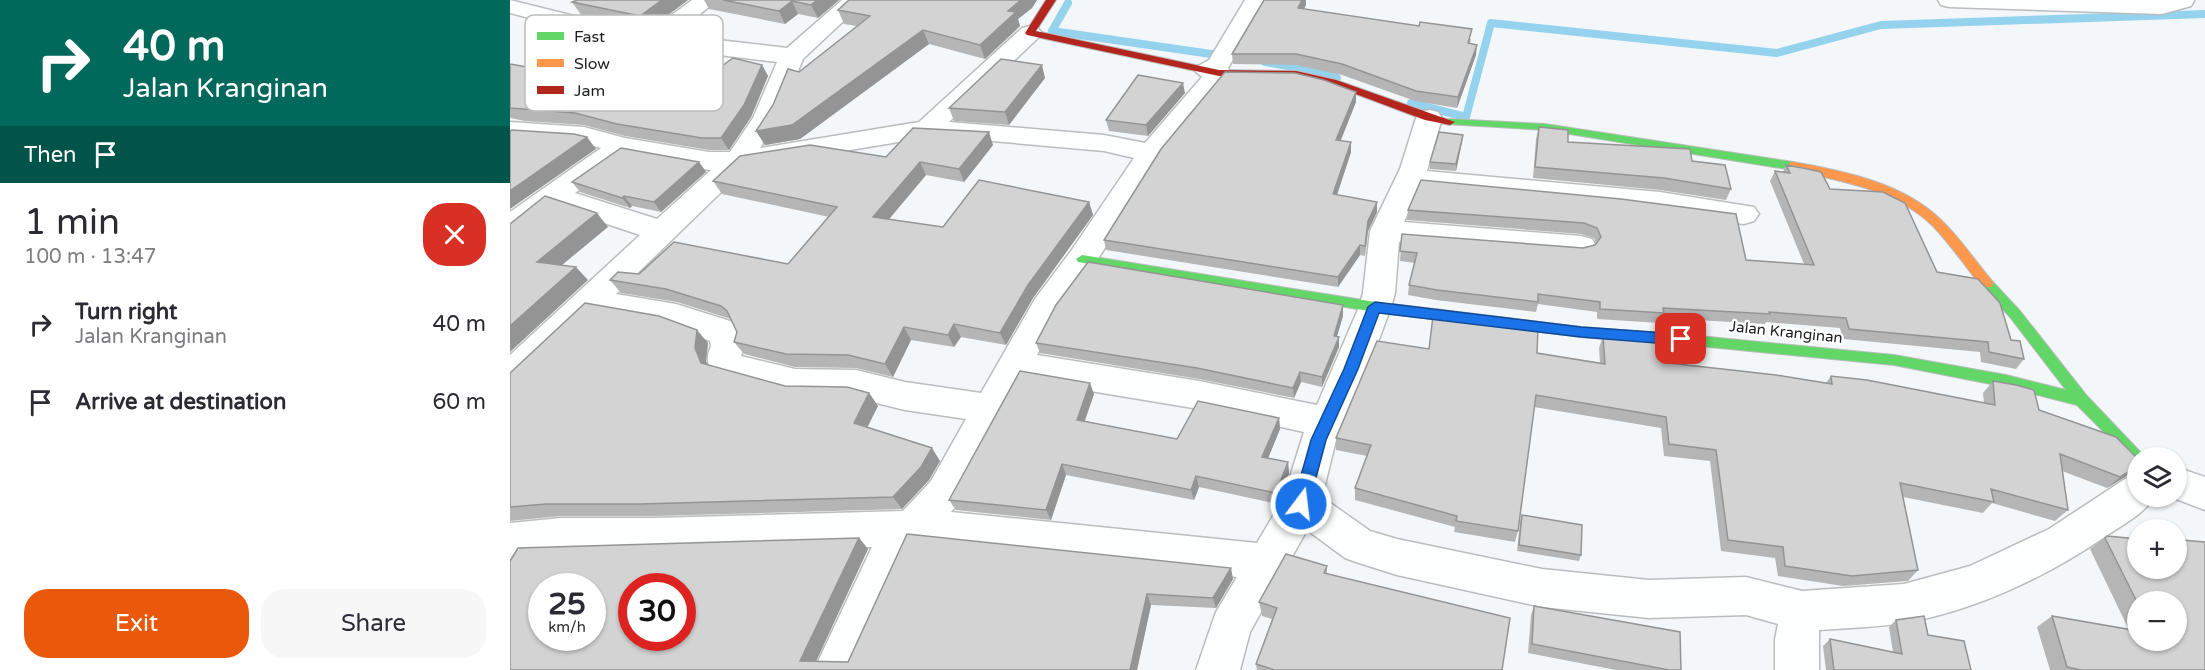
<!DOCTYPE html>
<meta charset="utf-8">
<style>
:root{--surface:#fff;--page:#f7f7f7;--text:#2b2b33;--muted:#7c7c81;--accent:#ea580c}
body{margin:0;font-family:"Varela Round",sans-serif;background:var(--page);color:var(--text);height:100vh;display:flex;flex-direction:column;font-size:22px;white-space:nowrap}
*{box-sizing:border-box;margin:0}
p{font-size:20px;color:var(--muted)}
.icon{flex:none;width:33px;height:33px;fill:none;stroke:currentColor;stroke-width:2;stroke-linecap:round;stroke-linejoin:round}
.map{position:relative;flex:1;overflow:hidden}
.drawer{display:flex;flex-direction:column;background:var(--surface);width:510px}
.drawer>*{flex:none}
.banner{background:#00695c;color:#fff;overflow:hidden}
.buttons{position:absolute;left:1617px;top:447px;display:grid;gap:12px}
.buttons a{display:grid;place-items:center;width:60px;height:60px;border-radius:50%;background:var(--surface);box-shadow:0 2px 4px #0004;font-size:30px}
.speed{position:absolute;left:18px;top:573px;display:flex;gap:12px;font-size:30px;font-weight:700;text-align:center}
.speed>*{display:grid;place-content:center;width:78px;height:78px;border-radius:50%;background:var(--surface);box-shadow:0 2px 4px #0004;line-height:1}
.speed small{font-size:15px;font-weight:400}
.speed .limit{border:9px solid #d22;background:#fff;color:#111}
.pin{position:absolute;display:grid;place-items:center;width:51px;height:51px;color:#fff;margin:-26px;border-radius:12px;box-shadow:0 3px 9px #0006}
.me{position:absolute;width:66px;margin:-33px;rotate:15deg;stroke-linejoin:round;filter:drop-shadow(0 0 4px #0008)}
.turn{display:flex;align-items:center;gap:21px;height:126px;padding:0 24px;font-size:27px}
.turn .icon{width:78px;height:78px;stroke-width:2.5}
.turn b{display:block;font-size:42px;line-height:51px}
.then{display:flex;align-items:center;height:57px;padding:0 24px;background:#0003;gap:12px;font-size:22px}
.round{display:grid;place-items:center;flex:none;width:63px;height:63px;border-radius:24px;background:var(--page)}
.head{display:flex;align-items:center;justify-content:space-between;height:102px;padding:0 24px}
h1{font-size:36px;font-weight:600;line-height:45px}
.button{display:flex;gap:12px;margin-top:auto;padding:12px 24px}
.button a{flex:1;height:69px;border-radius:24px;background:var(--accent);color:#fff;font-size:24px;font-weight:600;line-height:69px;text-align:center}
.button a+a{background:var(--page);color:var(--text)}
ul{padding:0;list-style:none}
li{display:flex;align-items:center;gap:18px;height:78px;padding:0 24px}
li div{flex:1}
li b{display:block;font-size:22px}
li em{font-style:normal}
main{display:flex;flex:1;min-height:0}
.map>svg:first-child{display:block}
.lines{fill:none;stroke-linecap:round;stroke-linejoin:round}
.stream{stroke:#94d2ee;stroke-width:8}
.street-casing{stroke:#babcbe;stroke-width:3}
.fast-casing{stroke:#babcbe;stroke-width:2}
.slow-casing{stroke:#babcbe;stroke-width:2}
.jam-casing{stroke:#babcbe;stroke-width:2}
.street{fill:#fdfefe;fill-rule:evenodd}
.fast{fill:#63d668;fill-rule:evenodd}
.slow{fill:#ff974d;fill-rule:evenodd}
.jam{fill:#b3261e;fill-rule:evenodd}
.wall{fill:#b5b5b5;fill-rule:evenodd}
.shaded-wall{fill:#949494}
.building{fill:#d3d3d3;stroke:#949494;stroke-width:1.5;fill-rule:evenodd}
.route{fill:#1a73e8;stroke:#114b97;stroke-width:1.5}
.labels{text-anchor:middle;dominant-baseline:central;stroke-width:4.5;stroke-linejoin:round;paint-order:stroke}
.street-label{font-size:15px;fill:#1d1f21;stroke:#fff}
.key{fill:#fff;stroke:#bbbcbc;stroke-width:1.5}
.key-label{font-size:16px;fill:#1d1f21}
</style>
<main>
<section class="drawer">
<div class="banner">
<div class="turn"><svg class="icon" aria-label="right" viewBox="0 0 24 24"><path d="M7 20v-9h11M14 6l5 5-5 5"/></svg><div><b>40 m</b>Jalan Kranginan</div></div>
<div class="then">Then<svg class="icon" aria-label="arrive" viewBox="0 0 24 24"><path d="M6 21V4h12l-3 4 3 4H6"/></svg></div>
</div>
<div class="head"><div><h1>1 min</h1><p>100 m · 13:47</p></div><a class="round" style="background:#d93025;color:#fff"><svg class="icon" aria-label="close" viewBox="0 0 24 24"><path d="M6 6l12 12M18 6L6 18"/></svg></a></div>
<ul>
<li><svg class="icon" aria-label="right" viewBox="0 0 24 24"><path d="M7 20v-9h11M14 6l5 5-5 5"/></svg><div><b>Turn right</b><p>Jalan Kranginan</p></div><em>40 m</em></li>
<li><svg class="icon" aria-label="arrive" viewBox="0 0 24 24"><path d="M6 21V4h12l-3 4 3 4H6"/></svg><div><b>Arrive at destination</b></div><em>60 m</em></li>
</ul>
<div class="button"><a>Exit</a><a>Share</a></div>
</section>
<div class="map">
<svg width="1695" height="670" viewBox="0 0 1695 670">
<rect width="100%" height="100%" fill="#f4f7f9"/>
<g class="lines">
<path class="stream" d="M558,3l-16,28 173,25
M755,62l52,9 20,7
M901,103l55,14 25,-94 286,30 104,-28 324,-11"/>
<defs>
<path id="street" d="M0,0l96,24 43,8 43,-32h25l-42,35 112,13 55,-48h24l-63,59 -24,59 -19,30 159,-26 103,-94 8,-2 8,2 4,5 -4,5 -89,84 155,13 41,8 57,-66 -7,-6 3,-5 11,-6 36,-60h22l-39,68 3,5 -70,85 -68,109 -35,47 -21,41 162,26 118,24 42,-98 4,-14 7,-62 30,-62 16,-51 4,-6 9,-2 9,2 4,6 -15,53 233,21 94,15 5,7 -5,7 -10,3 -126,-17 -199,-19 -15,34 177,14 11,3 4,7 -4,7 -11,3 -182,-14 -4,51 -4,14 -23,62 -32,71 -14,57 48,34 27,8 145,30 107,11 97,-3 56,14 102,-7 66,-18 79,-37 76,-50 13,-4v21h16c-7,16 -30,28 -45,38 -56,39 -127,74 -195,87 -31,6 -63,7 -95,9v40h-44v-31l3,-15 -32,-9 -97,3 -107,-11 -145,-32 -38,-12 -14,-5 -38,-28 -57,102 -10,38h-44l20,-58 21,-35 -323,-34 -56,127h-44l58,-123c-72,0 -144,4 -215,6 -51,2 -97,1 -147,6v-36l51,-5h93l249,-7 28,-30 35,-62 -61,-9 -49,-12 -61,-1 -82,-23c-6,-11 -7,-16 -2,-28l-1,-5 -39,-14 -75,-13 -74,71 -12,4v-34l130,-120 -84,-28 -36,26 -10,3v-24l91,-64 -18,-5 -73,-5v-16l74,5 41,11 84,14h21l23,-34 24,-56 -123,-15 -49,-9 -95,-25zM425,136l169,15 30,7 -63,93 -36,48 -54,94 -76,-11 -49,-12 -61,-1 -54,-13 4,-10 -10,-21 -5,-4 -54,-17 -60,-10 131,-127zM118,155l81,15h2l-54,49 -82,-26zM514,380l175,29 105,23 -21,67 -26,44 -306,-31 6,-7z
M1428,0h256v1l-3,5 -29,8 -213,-7 -8,-2z
M1666,467l29,10v33l-37,-14h8z"/>
<path id="fast" d="M940,119l95,5 248,38 6,4 -6,4 -248,-40 -99,-6v-4z
M572,255l293,47 67,8 7,5 -7,5 -67,-8 -297,-50 -2,-3z
M1477,279l5,2 28,30 67,85 59,62h-8v6l-4,-2 -57,-57 -71,-18 -112,-22 -195,-19 -5,-1 -2,-4 2,-4 5,-1 195,19 112,20 60,15 -56,-73 -28,-30 -1,-3 1,-3z"/>
<path id="slow" d="M1283,162c51,9 110,21 148,58 19,18 34,41 51,61l1,3 -1,3h-10c-16,-20 -31,-42 -49,-61 -39,-38 -94,-45 -144,-57v-6z"/>
<path id="jam" d="M536,0h10l-20,31 183,39 77,1 40,9 119,42 -5,3 -25,-5 -96,-36 -33,-7 -77,-1 -192,-41 -2,-2z
M932,310l139,17 118,9 5,1 2,4 -2,4 -5,1 -118,-9 -139,-17 -7,-5z"/>
</defs>
<use href="#street" class="street-casing"/>
<use href="#fast" class="fast-casing"/>
<use href="#slow" class="slow-casing"/>
<use href="#jam" class="jam-casing"/>
<use href="#street" class="street"/>
<use href="#fast" class="fast"/>
<use href="#slow" class="slow"/>
<use href="#jam" class="jam"/>
</g>
<path class="wall" d="M67,0h111l-40,30 -66,-14 -10,-14z
M194,0h135l-21,18 -20,-4 -13,10 -76,-15z
M339,0h188l-5,8 -14,11 2,7 -35,33 -56,-15 -129,95 -35,6 -9,-14 43,-59 58,-46 -13,-2 -6,-14z
M796,5l-2,4 167,30 -1,5 6,11 -19,53 -42,-7 -73,-26 -46,-10 -63,-1 -1,-10z
M0,64l35,6 174,-2 43,-3 6,11 -17,41 -22,33h-20l-84,-14 -41,-11 -59,-4 -15,-3z
M535,78l-36,47 -55,-4 -5,-13z
M846,92v10l-16,39 11,11 -14,43 40,17 -9,19 -3,25 -5,-1 -22,32 -232,-37 -2,-10z
M675,93l-37,43 -39,-5 -3,-11z
M1029,127l29,15 124,19 39,28 -5,11 -66,-10 -127,-12 3,-39z
M952,142l-6,29 -26,-2v-7z
M483,145l-29,37 -38,-7 -37,44 54,8 146,-25 4,13 -60,83 -27,47 -45,-8 -7,10 -43,-7 -18,37 -37,-9 -61,-1 -51,-13 -10,-12 3,-10 -6,-13 -54,-17 -56,-9 -11,-13 29,-6 149,-10 41,-47 -107,-23 -9,-13 173,-24z
M189,162l7,10 -45,40 -29,-6 -2,2 -50,-16 -8,-10z
M1276,165l44,24 107,83 74,68 13,19 -8,10 -35,-7 -1,-10 -137,-13 -3,-11 -74,-6 -1,2 -103,-6 -2,5 -63,-4v-7l-59,-8 -2,8 -100,-12 -28,-5 1,-10 6,-22 -15,-2 2,-27 181,14 12,-3 1,-2 -2,-5 -13,-4 -174,-14 1,-10 13,-30 325,80 58,4 -34,-83 5,-10 8,1z
M833,316l-6,20 2,1v10l-17,40 -21,-5 -7,16 -95,-19 -159,-26 -4,-10z
M1093,336l66,27 157,20 5,-7 153,27 -1,-10 10,-12 46,29 99,56 -13,11 -18,11 -45,-17 6,39 -13,11 -63,-18 -9,10 -80,-16 15,73 -10,11 -65,5 -65,-10 -3,-18 -54,-7 -11,-90 -46,-5 -3,-28 -127,-21 -16,124 -3,11 -61,-10 1,-5 -100,-27v-12l12,-32 -31,-6v-12l93,-89 108,4 63,10 -1,-15z
M198,343l-2,18 1,4 78,21 84,7 9,13 -11,21 73,34 -11,19 -27,29 -248,7h-93l-51,5v-148z
M584,394l-9,27 92,18 102,-21 1,11 -12,29 20,4 1,11 -11,31 -79,-17 -5,13 -128,-25 -15,45 -95,-10 -7,-10z
M1012,515l59,40 -2,6 -62,-10 3,-29z
M397,534l326,45 -17,29 -65,-3 -14,65h-627l349,-132 9,11 -52,112 32,1z
M1597,536l72,6 2,-2 24,2v128h-155l-13,-43 15,-11 77,14 -39,-81zM1628,602l38,38h-38z
M817,566v7l175,97h-245l-1,-6 16,-45 -10,-3 -3,-14z
M1024,606l147,64h-65l-88,-17 3,-38z
M1386,620l32,15 43,35h-145l-3,-24 7,-7 63,13 -4,-25z"/>
<path class="shaded-wall" d="M152,0h26l-40,30 -8,-14z
M307,0h22l-21,18 -7,-13z
M511,0h16l-5,8 -14,11 2,7 -35,33 -5,-14 28,-34z
M792,0h4v5l-7,13 -1,-10z
M282,1l6,13 -13,10 -6,-13z
M413,30l6,14 -129,95 -35,6 -9,-14z
M967,45l-1,10 -19,53 1,-11z
M252,65l6,11 -17,41 -22,33 -8,-12z
M532,65l3,13 -36,47 -4,-13z
M673,83l2,10 -37,43 -2,-11z
M846,92v10l-19,48 -1,-10z
M479,132l4,13 -29,37 -5,-13z
M953,135l-1,7 -6,29v-7z
M77,137l9,12 -86,60v-18z
M841,142v10l-17,52 -1,-10z
M189,162l7,10 -45,40 -7,-10z
M410,162l6,13 -46,55 -7,-13z
M114,196l8,10 -2,2 -8,-10z
M579,202l4,13 -60,83 -27,47 -6,-12 28,-48z
M867,202v10l-9,19 -3,25 3,-35z
M87,213l11,14 -58,48 -13,-13z
M850,245v10l-22,32v-10z
M66,267l12,13 -78,72v-26z
M833,305v11l-9,30v-10z
M444,324l7,13 -7,10 -6,-12z
M394,327l7,13 -18,37 -8,-13z
M187,330l11,13 -2,18 6,15 -11,-13 -6,-15z
M829,337v10l-17,40v-10z
M790,372l1,10 -7,16 -1,-10z
M580,383l4,11 -13,37 -4,-11z
M359,393l9,13 -15,30 -9,-13z
M769,418l1,11 -16,39 -2,-11z
M422,448l8,13 -11,19 -27,29 -9,-12z
M778,462l1,11 -11,31 -2,-11z
M552,464l4,11 -15,45 -5,-10z
M1628,466l-13,11 -18,11 13,-11z
M686,476l3,11 -5,13 -3,-10z
M349,538l9,11 -56,121 -12,-9z
M721,568l2,11 -17,29 -3,-10z
M637,594l4,11 -14,65h-7z"/>
<path class="building" d="M67,0h85l-22,16 -68,-14z
M213,0h94l-6,5 -19,-4 -13,10z
M339,0h172l-13,11 8,1 -36,33 -57,-15 -131,95 -36,6 17,-26 15,-36 11,3 71,-56 -32,-6z
M754,0h38l-4,8 121,18 1,-4 52,7 -4,14 9,2 -19,52 -42,-6 -74,-27 -46,-10h-64z
M69,48l140,20 14,-10 29,7 -18,40 -23,33h-19l-85,-14 -42,-11 -65,-5v-44l35,6z
M491,59l41,6 -37,47 -56,-4z
M715,72l70,1 29,7 32,12 -20,48 15,2 -18,52 44,8 -9,19 -3,25 -5,-1 -22,32 -234,-37 57,-91z
M628,75l45,8 -37,42 -40,-5z
M1029,127l29,3v12l122,7 2,12 33,4 6,24 -67,-11 -129,-11z
M403,128l76,4 -30,37 -39,-7 -47,55 70,10 36,-47 110,22 -61,83 -28,48 -46,-9 -6,11 -44,-8 -19,37 -37,-9 -62,-1 -52,-12 3,-10 -10,-21 -6,-5 -55,-17 -56,-9 8,-8 21,2 35,-32 114,22 49,-57 -124,-26 27,-25 70,-11 76,12z
M2,130l62,4 13,3 -77,54v-60z
M929,132l24,3 -7,29 -26,-2z
M111,148l78,14 -45,40 -30,-6 -2,2 -50,-16z
M1276,165l22,4 13,3 9,17 53,3 22,11 32,69 41,7 22,24 11,37 9,1 4,18 -35,-7 -1,-10 -139,-13 -3,-11 -77,-6 1,2 -107,-6 1,5 -64,-4v-7l-62,-8v8l-101,-12 -28,-5 8,-32 -17,-2 2,-17 181,14 12,-3 6,-8 -4,-9 -13,-5 -176,-13 13,-30 200,19 115,15 10,46 68,5 -39,-94 15,2z
M35,196l52,17 -60,49 39,5 -66,59v-102z
M578,262l255,43 -9,31 5,1 -17,40 -22,-5 -7,16 -96,-20 -161,-25 20,-38z
M75,303l74,13 38,14 -2,18 6,15 84,23 62,1 22,6 -15,30 78,25 -11,19 -28,30 -253,7h-94l-36,3v-134z
M923,316l105,12 -1,25 68,11 -2,-28 64,5 2,22 107,12 56,9 -1,-8 36,4 128,25 -2,-24 23,4 18,5 5,20 77,27 22,22v7l-18,11 -60,-23 8,56 -77,-21 3,13 -94,-19 18,87 -66,6 -67,-10 -2,-19 -55,-7 -12,-90 -47,-6 -3,-27 -130,-22 -18,136 -62,-10 1,-5 -102,-28 16,-43 -35,-7 41,-97 52,8z
M510,371l70,12 -13,37 100,19 21,-38 81,17 -17,39 26,5 -12,31 -80,-17 -5,14 -129,-26 -16,46 -97,-10z
M1012,515l60,10 -1,30 -62,-10z
M397,534l324,34 -18,30 -66,-4 -17,76h-620v-109l8,-13 341,-10 -59,123 48,1zM32,586h50v52h-50zM122,586h50v52h-50z
M1597,536l31,3v29h38v-26h7l-2,-2 24,2v128h-124l-14,-3 -15,-51 86,15v9h38v-38h-38v2l-33,-66z
M776,554l41,12 -3,7 186,45 -8,52h-227l-19,-6 21,-56 -18,-6z
M1024,606l146,26 1,38h-12l-137,-26z
M1414,616l4,19 36,6 7,29h-137l-4,-31 72,15 -6,-34z"/>
<path class="route" d="M865,302l206,25 100,7 7,5 -7,6 -100,-8 -202,-24 -21,56 -32,71 -17,64 -2,5 -6,2 -5,-2 -3,-5 18,-64 33,-71 24,-62z"/>
<g class="labels">
<g class="street-label">
<text transform="translate(1276 332) rotate(6)">Jalan Kranginan</text>
</g>
</g>
<rect x="15" y="15" width="198" height="96" rx="9" class="key"/>
<rect x="27" y="32" width="27" height="8" fill="#63d668"/>
<rect x="27" y="59" width="27" height="8" fill="#ff974d"/>
<rect x="27" y="86" width="27" height="8" fill="#b3261e"/>
<g class="key-label">
<text x="64" y="42">Fast</text>
<text x="64" y="69">Slow</text>
<text x="64" y="96">Jam</text>
</g>
</svg>
<div class="buttons">
<a><svg class="icon" aria-label="layers" viewBox="0 0 24 24"><path d="M12 4l9 5-9 5-9-5zM3 14l9 5 9-5"/></svg></a>
<a>+</a>
<a>−</a>
</div>
<div class="speed"><div>25<small>km/h</small></div><div class="limit">30</div></div>
<div class="pin" style="left:1171px;top:339px;background:#d93025"><svg class="icon" aria-label="arrive" viewBox="0 0 24 24"><path d="M6 21V4h12l-3 4 3 4H6"/></svg></div>
<svg class="me" style="left:791px;top:504px" viewBox="-20 -20 40 40"><circle r="17" fill="#1a73e8" stroke="#fff" stroke-width="3"/><path d="M0-11L8 9 0 5-8 9z" fill="#fff"/></svg>
</div>
</main>
